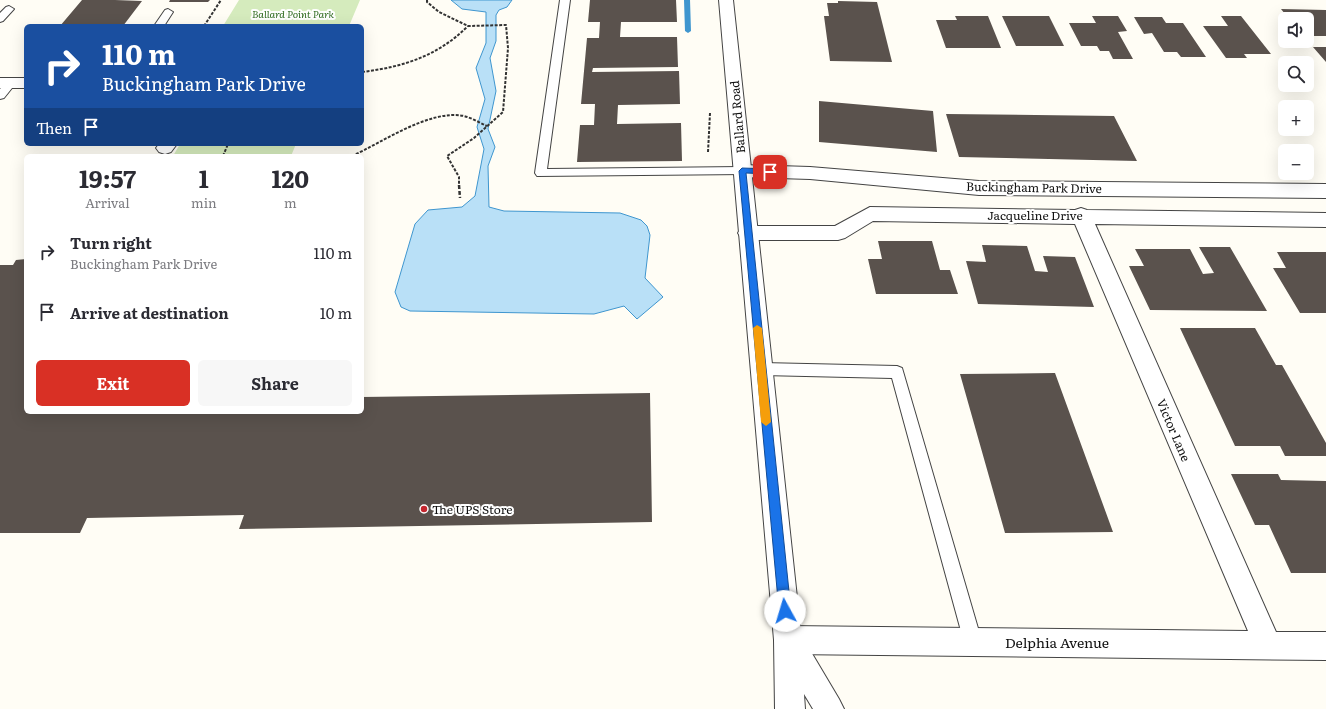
<!DOCTYPE html>
<meta charset="utf-8">
<style>
:root{--surface:#fff;--page:#f7f7f7;--text:#2b2b33;--muted:#7c7c81;--accent:#d93025}
body{margin:0;font-family:Literata,serif;background:var(--page);color:var(--text);height:100vh;display:flex;flex-direction:column;font-size:15px;white-space:nowrap}
*{box-sizing:border-box;margin:0}
p{font-size:13px;color:var(--muted)}
.icon{flex:none;width:22px;height:22px;fill:none;stroke:currentColor;stroke-width:2;stroke-linecap:round;stroke-linejoin:round}
.map{position:relative;flex:1;overflow:hidden}
.side{position:absolute;left:24px;top:154px;width:340px;height:260px;display:flex;flex-direction:column;background:var(--surface);border-radius:6px;box-shadow:0 4px 16px #0002}
.side>*{flex:none}
.banner{position:absolute;left:24px;top:24px;width:340px;height:122px;border-radius:6px;box-shadow:0 4px 16px #0002;background:#1a4fa0;color:#fff;overflow:hidden}
.tools{position:absolute;left:1278px;top:12px;display:grid;gap:8px}
.tools a{display:grid;place-items:center;width:36px;height:36px;border-radius:6px;background:var(--surface);box-shadow:0 4px 16px #0002;font-size:20px}
.pin{position:absolute;display:grid;place-items:center;width:34px;height:34px;color:#fff;margin:-17px;border-radius:8px;box-shadow:0 2px 6px #0006}
.me{position:absolute;width:44px;margin:-22px;rotate:354deg;stroke-linejoin:round;filter:drop-shadow(0 0 3px #0008)}
.turn{display:flex;align-items:center;gap:14px;height:84px;padding:0 12px;font-size:18px}
.turn .icon{width:52px;height:52px;stroke-width:2.5}
.turn b{display:block;font-size:28px;line-height:34px}
.then{display:flex;align-items:center;height:38px;padding:0 12px;background:#0003;gap:8px;font-size:15px}
.eta{display:flex;justify-content:space-evenly;align-items:center;height:68px;text-align:center}
.eta b{font-size:24px;font-weight:700;line-height:28px}
.cta{display:flex;gap:8px;margin-top:auto;padding:8px 12px}
.cta a{flex:1;height:46px;border-radius:6px;background:var(--accent);color:#fff;font-size:16px;font-weight:700;line-height:46px;text-align:center}
.cta a+a{background:var(--page);color:var(--text)}
ul{padding:0;list-style:none}
li{display:flex;align-items:center;gap:12px;height:60px;padding:0 12px}
li div{flex:1}
li b{display:block;font-size:15px}
li em{font-style:normal}
.map>svg:first-child{display:block}
.green{fill:#d5ebbd}
.water{fill:#b9e0f7;stroke:#3f96cf}
.lines{fill:none;stroke-linecap:round;stroke-linejoin:round}
.stream{fill:#3f96cf;fill-rule:evenodd}
.building{fill:#5a524d}
.service-casing{stroke:#444;stroke-width:2}
.minor-casing{stroke:#444;stroke-width:2}
.tertiary-casing{stroke:#444;stroke-width:2}
.path-far1{stroke:#333;stroke-width:2;stroke-dasharray:3 1.5;stroke-linecap:butt}
.path{stroke:#333;stroke-width:2.5;stroke-dasharray:4 2;stroke-linecap:butt}
.service{fill:#fff;fill-rule:evenodd}
.minor{fill:#fff;fill-rule:evenodd}
.tertiary{fill:#fff;fill-rule:evenodd}
.route{fill:#1a73e8;stroke:#114b97}
.slow{fill:#f59e0b}
.poi-dot{fill:#c4262e;stroke:#fff;stroke-width:1.5}
.labels{text-anchor:middle;dominant-baseline:central;stroke-width:4;stroke-linejoin:round;paint-order:stroke}
.far-park-label{font-size:10px;font-style:italic;fill:#2f6b1f;stroke:#fff}
.street-label{font-size:12px;fill:#111;stroke:#fff}
.poi-label{font-size:12px;fill:#111;stroke:#fff;text-anchor:start}
.near-street-label{font-size:14px;fill:#111;stroke:#fff}
</style>
<div class="map">
<svg width="1326" height="709" viewBox="0 0 1326 709">
<rect width="100%" height="100%" fill="#fffdf5"/>
<path class="green" d="M239,0h121l-11,26h-126z
M180,144h116l-5,12h-118z"/>
<path class="water" d="M451,0h61l-5,7 -8,3 -3,5v26l-6,17 6,33 -8,38 7,18 -7,19 1,41 15,4 116,2 21,7 6,6 3,9 -5,43 18,19 -26,22 -13,-13 -30,8 -184,-3 -9,-4 -6,-15 20,-68 13,-14 34,-3 13,-11 9,-47 -7,-22 8,-28 -9,-31 10,-25v-31l-24,-3z"/>
<g class="lines">
<path class="stream" d="M684,0h6l1,31 -3,2 -3,-2z"/>
</g>
<path class="building" d="M82,0h33l27,1 -19,25h-63z
M170,0h40l-2,2h-39z
M590,0h86l1,22h-56l-1,15h57l1,30 -85,1 -1,4 87,-1 1,33 -62,1 -1,19 64,-1 1,38 -105,1 3,-37h14l1,-21h-14l6,-66h12l1,-16h-12z
M838,1l39,1 15,60 -62,-1 -6,-45h5l-2,-13h11z
M1281,9l45,1v26h-19v-17h-18z
M955,16h33l13,32h-55l-10,-28h21z
M1002,16h47l15,30h-48z
M1092,16h26l9,15 -9,1 15,27h-20l-4,-8h-9l-3,-5h-16l-12,-23h27z
M1221,16h20l30,38h-27l3,4h-21l-23,-32h25z
M1134,17h28l4,6h17l23,34h-25l-4,-5h-13l-12,-19 -8,1z
M1313,47h13v15z
M819,101l114,10 4,41 -118,-10z
M946,114l168,2 23,45 -178,-4z
M878,241h54l8,29h10l8,24h-82l-8,-35h14z
M982,245l45,1 8,25 13,1 -5,-16 32,1 19,50 -116,-3 -12,-43 20,1z
M1199,247h31l37,64 -117,-1 -21,-44h15l-9,-17h55l13,25 11,-1z
M1277,252h49v61h-26l-27,-45h13z
M26,259v153h336v-15l288,-4 2,129 -413,7 5,-14 -157,3 -7,15h-80v-268h13l3,-5z
M1180,328h75l21,37h6l44,78v13h-41l-5,-10h-45z
M1055,373l58,159 -108,1 -45,-159z
M1231,474h47l3,6 45,1v92h-35l-22,-48h-14z"/>
<g class="lines">
<defs>
<path id="service" d="M560,0h10l-23,169 195,-2 4,1 2,3 -2,3 -209,2 -2,-3z
M9,6l5,3 -11,12 -3,1v-9l6,-6z
M168,9l5,3 -9,14h-10l11,-16z
M11,80l5,3 -12,15 -4,1v-10l7,-8z
M761,363l136,3 5,2 80,274 -3,6 -6,3 -6,-3 -3,-6 -72,-264 -131,-3 -5,-2 -2,-4 2,-4z"/>
<path id="minor" d="M0,78h26v10h-26z
M159,144h18l-6,8 -6,2 -6,-2 -3,-4z
M742,165l68,2 169,14 347,3v14l-347,-3 -169,-16 -68,-2 -6,-2 -3,-4 3,-4z
M870,207l205,3 6,-2 6,2 239,3v14l-231,-3 181,408h50v28l-538,-6 -10,-4 -4,-10 4,-10 10,-4 460,5 -173,-407 -202,-3 -28,17 -7,2h-90l-7,-2 -3,-5 3,-5 7,-2h87z"/>
<path id="tertiary" d="M719,0h14l68,635 38,64 5,10h-31l-9,-15 1,15h-30l-1,-69z"/>
</defs>
<use href="#service" class="service-casing"/>
<use href="#minor" class="minor-casing"/>
<use href="#tertiary" class="tertiary-casing"/>
<path class="path-far1" d="M427,0v2l12,10 29,14 38,-1 2,23 -5,64 -29,26 -27,18 12,21v9
M204,26l17,-26
M362,72c41,-5 76,-16 106,-46
M708,152l2,-39
M223,156l5,-12
M352,156c31,-14 78,-47 112,-40 8,2 16,7 23,10"/>
<path class="path" d="M459,185l1,13"/>
<use href="#service" class="service"/>
<use href="#minor" class="minor"/>
<use href="#tertiary" class="tertiary"/>
</g>
<path class="route" d="M742,168l28,1 4,3 -4,2 -24,-1 45,438 -2,4 -4,1 -4,-1 -2,-4 -40,-440z"/>
<path class="slow" d="M757,325l5,3 9,94 -5,4 -5,-4 -8,-94z"/>
<circle class="poi-dot" cx="424" cy="509" r="4"/>
<g class="labels">
<g class="far-park-label">
<text x="293" y="13">Ballard Point Park</text>
</g>
<g class="street-label">
<text transform="translate(737 117) rotate(-95)">Ballard Road</text>
<text transform="translate(1034 187) rotate(1)">Buckingham Park Drive</text>
<text x="1035" y="215">Jacqueline Drive</text>
<text transform="translate(1174 430) rotate(67)">Victor Lane</text>
</g>
<g class="poi-label">
<text x="432" y="509">The UPS Store</text>
</g>
<g class="near-street-label">
<text x="1057" y="642">Delphia Avenue</text>
</g>
</g>
</svg>
<div class="tools">
<a><svg class="icon" aria-label="sound" viewBox="0 0 24 24"><path d="M4 9h4l5-4v14l-5-4H4zM17 9q2 3 0 6"/></svg></a>
<a><svg class="icon" aria-label="search" viewBox="0 0 24 24"><circle cx="10" cy="10" r="6"/><path d="M15 15l6 6"/></svg></a>
<a>+</a>
<a>−</a>
</div>
<div class="pin" style="left:770px;top:172px;background:#d93025"><svg class="icon" aria-label="arrive" viewBox="0 0 24 24"><path d="M6 21V4h12l-3 4 3 4H6"/></svg></div>
<svg class="me" style="left:785px;top:611px" viewBox="-20 -20 40 40"><circle r="19" fill="#fff"/><path d="M0-13L10 11 0 6-10 11z" fill="#1a73e8"/></svg>
<div class="banner">
<div class="turn"><svg class="icon" aria-label="right" viewBox="0 0 24 24"><path d="M7 20v-9h11M14 6l5 5-5 5"/></svg><div><b>110 m</b>Buckingham Park Drive</div></div>
<div class="then">Then<svg class="icon" aria-label="arrive" viewBox="0 0 24 24"><path d="M6 21V4h12l-3 4 3 4H6"/></svg></div>
</div>
<section class="side">
<div class="eta">
<div><b>19:57</b><p>Arrival</p></div>
<div><b>1</b><p>min</p></div>
<div><b>120</b><p>m</p></div>
</div>
<ul>
<li><svg class="icon" aria-label="right" viewBox="0 0 24 24"><path d="M7 20v-9h11M14 6l5 5-5 5"/></svg><div><b>Turn right</b><p>Buckingham Park Drive</p></div><em>110 m</em></li>
<li><svg class="icon" aria-label="arrive" viewBox="0 0 24 24"><path d="M6 21V4h12l-3 4 3 4H6"/></svg><div><b>Arrive at destination</b></div><em>10 m</em></li>
</ul>
<div class="cta"><a>Exit</a><a>Share</a></div>
</section>
</div>
